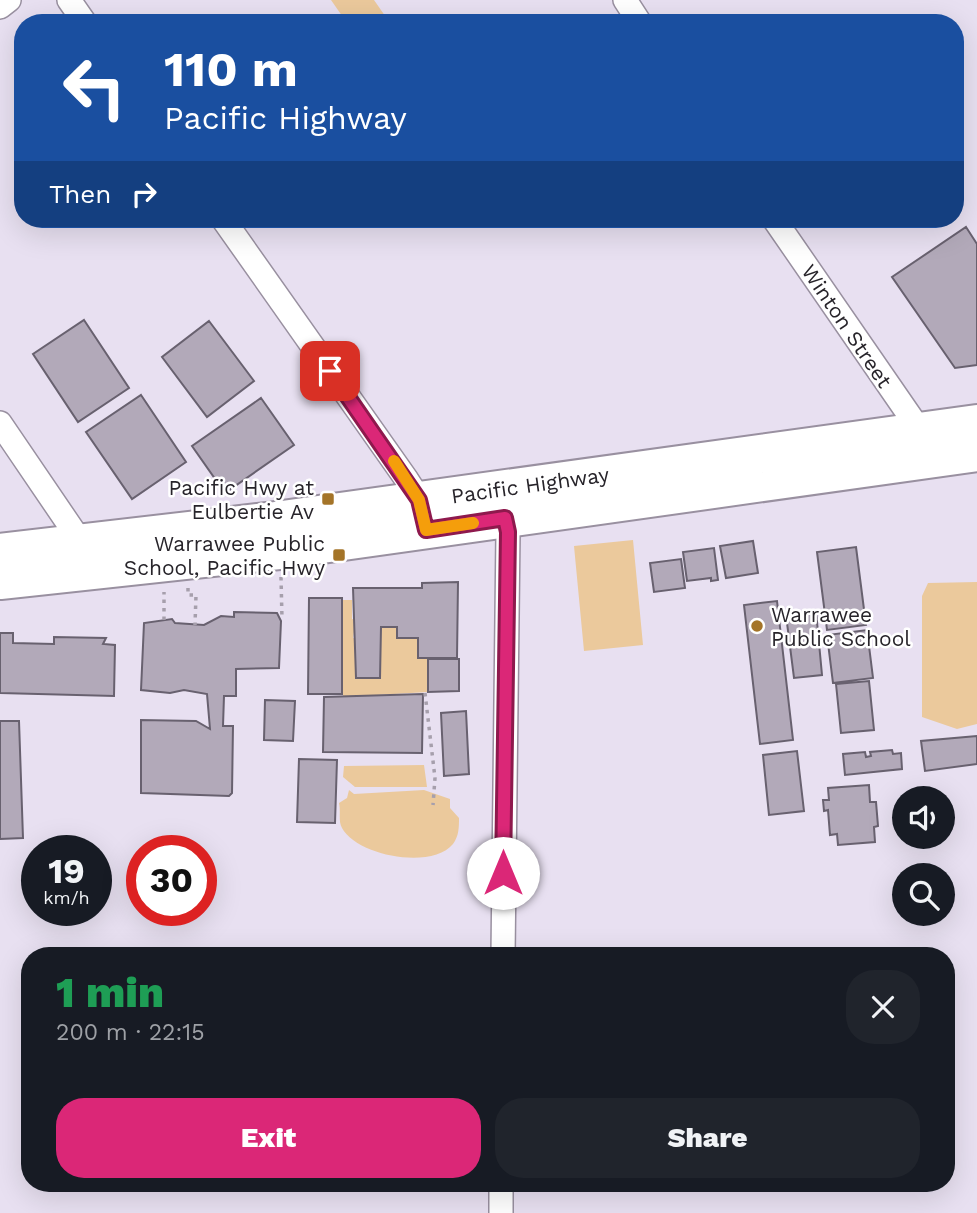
<!DOCTYPE html>
<meta charset="utf-8">
<style>
:root{--surface:#171b24;--page:#20242c;--text:#f1f3f6;--muted:#9ea1a6;--accent:#db2777}
body{margin:0;font-family:"Work Sans",sans-serif;background:var(--page);color:var(--text);height:100vh;display:flex;flex-direction:column;font-size:26px;white-space:nowrap}
*{box-sizing:border-box;margin:0}
p{font-size:23px;color:var(--muted)}
.icon{flex:none;width:38px;height:38px;fill:none;stroke:currentColor;stroke-width:2;stroke-linecap:round;stroke-linejoin:round}
.map{position:relative;flex:1;overflow:hidden}
.panel{position:absolute;left:21px;top:947px;width:934px;height:245px;display:flex;flex-direction:column;background:var(--surface);border-radius:28px;box-shadow:0 7px 28px #0002}
.panel>*{flex:none}
.hud{position:absolute;left:14px;top:14px;width:950px;height:214px;border-radius:28px;box-shadow:0 7px 28px #0002;background:#1a4fa0;color:#fff;overflow:hidden}
.tools{position:absolute;left:892px;top:786px;display:grid;gap:14px}
.tools a{display:grid;place-items:center;width:63px;height:63px;border-radius:50%;background:var(--surface);box-shadow:0 7px 28px #0002;font-size:35px}
.speed{position:absolute;left:21px;top:835px;display:flex;gap:14px;font-size:35px;font-weight:700;text-align:center}
.speed>*{display:grid;place-content:center;width:91px;height:91px;border-radius:50%;background:var(--surface);box-shadow:0 7px 28px #0002;line-height:1}
.speed small{font-size:18px;font-weight:400}
.speed .limit{border:10px solid #d22;background:#fff;color:#111}
.pin{position:absolute;display:grid;place-items:center;width:60px;height:60px;color:#fff;margin:-30px;border-radius:14px;box-shadow:0 4px 10px #0006}
.me{position:absolute;width:77px;margin:-38px;rotate:0deg;stroke-linejoin:round;filter:drop-shadow(0 0 5px #0008)}
.turn{display:flex;align-items:center;gap:24px;height:147px;padding:0 35px;font-size:32px}
.turn .icon{width:91px;height:91px;stroke-width:2.5}
.turn b{display:block;font-size:49px;line-height:60px}
.then{display:flex;align-items:center;height:66px;padding:0 35px;background:#0003;gap:14px;font-size:26px}
.round{display:grid;place-items:center;flex:none;width:74px;height:74px;border-radius:28px;background:var(--page)}
.headline{display:flex;align-items:center;justify-content:space-between;height:119px;padding:0 35px}
h1{font-size:42px;font-weight:800;line-height:52px;color:#1e9e55}
.primary-button{display:flex;gap:14px;margin-top:auto;padding:14px 35px}
.primary-button a{flex:1;height:80px;border-radius:28px;background:var(--accent);color:#fff;font-size:28px;font-weight:800;line-height:80px;text-align:center}
.primary-button a+a{background:var(--page);color:var(--text)}
.map>svg:first-child{display:block}
.green{fill:#ebc99c}
.building{fill:#b2a9b9;stroke:#68616f;stroke-width:2}
.lines{fill:none;stroke-linecap:round;stroke-linejoin:round}
.street-casing{stroke:#9990a0;stroke-width:26}
.highway-casing{stroke:#9990a0;stroke-width:42}
.path{stroke:#a69fac;stroke-width:3.5;stroke-dasharray:3.5 5;stroke-linecap:butt}
.street{stroke:#fff;stroke-width:23}
.highway{stroke:#fff;stroke-width:38}
.route-casing{stroke:#8e194d;stroke-width:18}
.route{stroke:#db2777;stroke-width:12}
.slow{stroke:#f59e0b;stroke-width:12}
.poi-dot{fill:#a47428;stroke:#fff;stroke-width:2.5}
.labels{text-anchor:middle;dominant-baseline:central;stroke-width:5;stroke-linejoin:round;paint-order:stroke}
.street-label{font-size:21px;fill:#27242a;stroke:#fff}
.poi-label{font-size:21px;fill:#27242a;stroke:#fff;text-anchor:end}
</style>
<div class="map">
<svg width="977" height="1213" viewBox="0 0 977 1213">
<rect width="100%" height="100%" fill="#e8e0f1"/>
<path class="green" d="M331,0h43l16,23h-43z
M633,540l10,105 -59,6 -10,-105z
M977,582v142l-20,5 -35,-12v-121l6,-13z
M342,600h10v19l4,1 -3,18 4,1v39h23l1,-51h16v11h21v20l10,1v33l-85,5z
M424,765l3,22h-72l-12,-10 1,-11z
M349,790l5,4 70,-4 26,9v9l9,10c0,9 0,18 -6,26 -21,26 -96,12 -111,-16 -4,-7 -1,-17 -3,-25l8,-5z"/>
<path class="building" d="M966,227l11,17v121l-22,3 -63,-91z
M84,320l45,68 -51,34 -45,-68z
M209,321l45,60 -47,36 -45,-60z
M141,395l45,67 -54,37 -46,-67z
M261,398l33,47 -69,48 -33,-47z
M753,541l5,32 -32,5 -6,-32z
M856,547l10,78 -39,5 -10,-78z
M714,548l4,32 -7,1v-3l-24,3 -4,-29z
M681,559l4,29 -31,4 -4,-29z
M458,582l-1,76h-39v-20h-21v-11h-16l-1,51h-24l-3,-90h69v-5z
M309,598h33v96h-34z
M777,601l16,139 -33,4 -16,-139z
M816,611l6,64 -28,3 -8,-63z
M234,612l43,1 4,8 -2,47 -43,1v27h-12l-1,30h10l-1,67 -3,3 -88,-3v-73l55,1 14,8 -3,-35 -23,-4 -14,3 -29,-3 3,-67 28,-4 3,4 29,2 17,-9 13,1z
M867,630l6,48 -40,5 -6,-48z
M0,633h13v10l41,1v-7l52,1 -3,6 12,1 -1,51 -114,-3z
M428,659h31v32l-31,1z
M869,681l5,49 -33,3 -5,-49z
M423,694l-1,59 -99,-1 1,-55z
M265,700l30,1 -2,40 -29,-1z
M466,711l3,63 -25,2 -3,-63z
M0,721h19l4,117 -23,1z
M977,736v28l-52,7 -4,-30z
M892,750l1,4 8,-1 1,16 -57,6 -2,-21 22,-2 1,5 5,-1 -1,-4z
M797,751l7,60 -35,4 -6,-60z
M299,759l38,1 -2,63 -38,-1z
M869,785l1,17h6l2,24 -4,1 1,15 -37,3 -1,-11 -7,1 -2,-25 -4,1 -1,-11h6l-1,-12z"/>
<g class="lines">
<defs>
<path id="street" d="M69,0l16,23
M625,0l15,23
M0,7l9,-7
M223,219l184,261 13,20 2,10
M774,219l147,213
M0,423l83,122
M503,956l5,-424 -3,-14
M501,1213v-30"/>
<path id="highway" d="M0,553l275,-32 702,-97
M0,580l279,-30 698,-98"/>
</defs>
<use href="#street" class="street-casing"/>
<use href="#highway" class="highway-casing"/>
<path class="path" d="M281,577l1,42
M188,588v7h8l-1,30
M164,620v-28
M425,693l10,85 -2,27"/>
<use href="#street" class="street"/>
<use href="#highway" class="highway"/>
</g>
<g class="lines">
<defs>
<path id="route" d="M330,371l89,129 7,30 79,-12 3,14 -5,341"/>
</defs>
<use href="#route" class="route-casing"/>
<use href="#route" class="route"/>
<path class="slow" d="M394,461l25,39 7,30 47,-7"/>
</g>
<g class="poi-dot">
<rect x="321" y="492" width="14" height="14" rx="3.5"/>
<rect x="332" y="548" width="14" height="14" rx="3.5"/>
<circle cx="757" cy="626" r="7"/>
</g>
<g class="labels">
<g class="street-label">
<text transform="translate(847 326) rotate(56)">Winton Street</text>
<text transform="translate(530 485) rotate(-8)">Pacific Highway</text>
</g>
<g class="poi-label">
<text x="314" y="487">Pacific Hwy at<tspan x="314" dy="24">Eulbertie Av</tspan></text>
<text x="325" y="543">Warrawee Public<tspan x="325" dy="24">School, Pacific Hwy</tspan></text>
<text x="771" y="614" text-anchor="start">Warrawee<tspan x="771" dy="24">Public School</tspan></text>
</g>
</g>
</svg>
<div class="tools">
<a><svg class="icon" aria-label="sound" viewBox="0 0 24 24"><path d="M4 9h4l5-4v14l-5-4H4zM17 9q2 3 0 6"/></svg></a>
<a><svg class="icon" aria-label="search" viewBox="0 0 24 24"><circle cx="10" cy="10" r="6"/><path d="M15 15l6 6"/></svg></a>
</div>
<div class="speed"><div>19<small>km/h</small></div><div class="limit">30</div></div>
<div class="pin" style="left:330px;top:371px;background:#d93025"><svg class="icon" aria-label="arrive" viewBox="0 0 24 24"><path d="M6 21V4h12l-3 4 3 4H6"/></svg></div>
<svg class="me" style="left:503px;top:873px" viewBox="-20 -20 40 40"><circle r="19" fill="#fff"/><path d="M0-13L10 11 0 6-10 11z" fill="#db2777"/></svg>
<div class="hud">
<div class="turn"><svg class="icon" aria-label="left" viewBox="0 0 24 24"><path d="M17 20v-9H6M10 6l-5 5 5 5"/></svg><div><b>110 m</b>Pacific Highway</div></div>
<div class="then">Then<svg class="icon" aria-label="right" viewBox="0 0 24 24"><path d="M7 20v-9h11M14 6l5 5-5 5"/></svg></div>
</div>
<section class="panel">
<div class="headline"><div><h1>1 min</h1><p>200 m · 22:15</p></div><a class="round"><svg class="icon" aria-label="close" viewBox="0 0 24 24"><path d="M6 6l12 12M18 6L6 18"/></svg></a></div>
<div class="primary-button"><a>Exit</a><a>Share</a></div>
</section>
</div>
